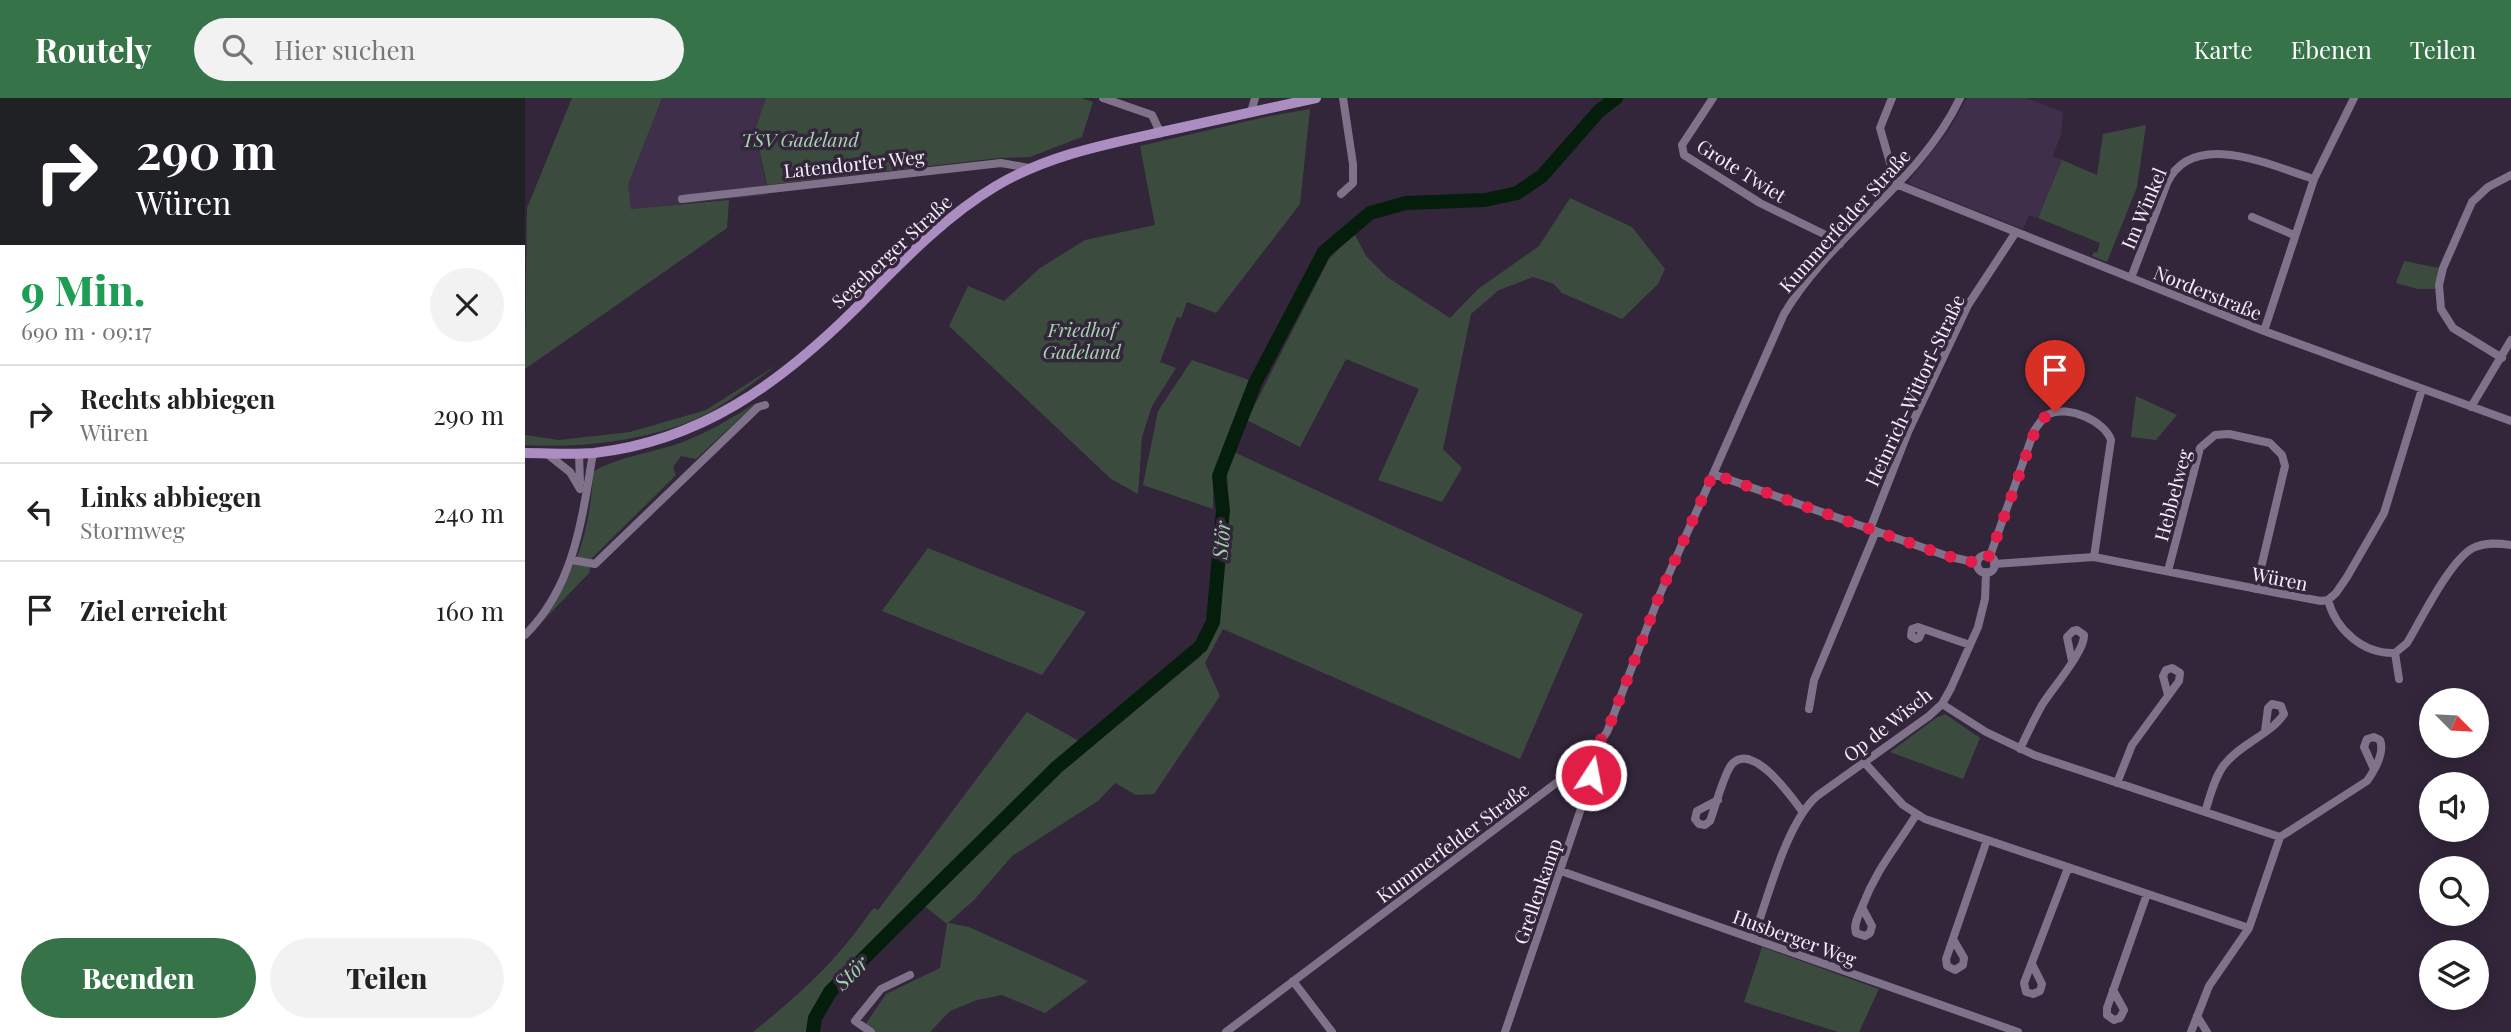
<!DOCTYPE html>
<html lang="de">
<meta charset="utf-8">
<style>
:root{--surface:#fff;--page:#f2f2f2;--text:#222;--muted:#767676;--line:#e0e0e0;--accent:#367348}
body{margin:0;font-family:"Playfair Display",serif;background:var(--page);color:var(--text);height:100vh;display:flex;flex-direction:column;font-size:26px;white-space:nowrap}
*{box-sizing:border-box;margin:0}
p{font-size:23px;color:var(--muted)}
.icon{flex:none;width:38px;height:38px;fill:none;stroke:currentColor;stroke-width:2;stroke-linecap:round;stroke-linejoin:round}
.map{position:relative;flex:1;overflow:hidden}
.side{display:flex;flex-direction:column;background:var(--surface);width:525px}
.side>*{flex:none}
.guide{background:#202124;color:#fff;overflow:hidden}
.needle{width:46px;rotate:114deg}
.buttons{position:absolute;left:1894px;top:590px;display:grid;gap:14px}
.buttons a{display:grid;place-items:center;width:70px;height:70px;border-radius:50%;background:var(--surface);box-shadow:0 4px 18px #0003;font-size:35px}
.pin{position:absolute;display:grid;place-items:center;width:60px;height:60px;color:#fff;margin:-72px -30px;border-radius:50% 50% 50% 0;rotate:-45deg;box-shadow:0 0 7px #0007}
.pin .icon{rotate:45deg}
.me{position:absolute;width:77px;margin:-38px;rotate:11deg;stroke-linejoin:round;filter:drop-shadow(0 0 5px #0008)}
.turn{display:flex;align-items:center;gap:24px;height:147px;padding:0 21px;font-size:32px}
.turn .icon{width:91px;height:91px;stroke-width:2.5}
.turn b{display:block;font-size:49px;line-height:60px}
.round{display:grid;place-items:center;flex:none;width:74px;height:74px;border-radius:37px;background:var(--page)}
.head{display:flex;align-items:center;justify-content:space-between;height:119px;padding:0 21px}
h1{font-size:42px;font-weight:800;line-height:52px;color:#1e9e55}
.cta{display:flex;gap:14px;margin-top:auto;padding:14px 21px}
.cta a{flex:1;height:80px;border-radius:42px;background:var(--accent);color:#fff;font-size:28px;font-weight:800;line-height:80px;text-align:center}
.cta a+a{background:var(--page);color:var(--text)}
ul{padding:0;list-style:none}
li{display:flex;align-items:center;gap:21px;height:98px;padding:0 21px;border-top:2px solid var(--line)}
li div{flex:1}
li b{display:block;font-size:26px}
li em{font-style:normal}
header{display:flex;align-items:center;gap:42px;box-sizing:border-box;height:98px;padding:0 35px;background:var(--accent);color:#fff}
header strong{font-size:33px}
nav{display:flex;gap:38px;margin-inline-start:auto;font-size:24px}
.search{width:490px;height:63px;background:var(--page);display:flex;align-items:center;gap:18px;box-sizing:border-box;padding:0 24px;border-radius:38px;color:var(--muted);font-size:26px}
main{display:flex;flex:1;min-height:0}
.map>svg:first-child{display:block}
.built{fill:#3f2f4a}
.green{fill:#3b4c3e}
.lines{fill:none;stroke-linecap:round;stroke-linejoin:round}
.river{stroke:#051e0c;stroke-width:14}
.minor{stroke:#80728b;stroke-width:8}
.major{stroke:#ab8dc1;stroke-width:10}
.route{stroke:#e11d48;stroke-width:12;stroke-dasharray:0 21.6}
.labels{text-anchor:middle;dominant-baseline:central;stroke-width:7;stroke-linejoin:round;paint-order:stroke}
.park-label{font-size:19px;font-style:italic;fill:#a5d7ae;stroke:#33263b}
.street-label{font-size:19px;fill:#f5edfb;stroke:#33263b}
.water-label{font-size:21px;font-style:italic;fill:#9fd1a8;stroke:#33263b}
</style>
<header>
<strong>Routely</strong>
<div class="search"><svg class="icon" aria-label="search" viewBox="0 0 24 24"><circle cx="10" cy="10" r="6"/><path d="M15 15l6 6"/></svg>Hier suchen</div>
<nav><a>Karte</a><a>Ebenen</a><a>Teilen</a></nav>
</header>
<main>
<section class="side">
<div class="guide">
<div class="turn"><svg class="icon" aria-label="right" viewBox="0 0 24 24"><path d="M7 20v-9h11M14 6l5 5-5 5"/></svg><div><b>290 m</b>Würen</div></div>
</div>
<div class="head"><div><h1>9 Min.</h1><p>690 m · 09:17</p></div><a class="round"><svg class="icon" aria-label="close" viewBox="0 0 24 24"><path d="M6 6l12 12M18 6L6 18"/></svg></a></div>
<ul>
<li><svg class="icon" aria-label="right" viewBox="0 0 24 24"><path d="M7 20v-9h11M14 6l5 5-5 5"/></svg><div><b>Rechts abbiegen</b><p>Würen</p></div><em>290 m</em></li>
<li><svg class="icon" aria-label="left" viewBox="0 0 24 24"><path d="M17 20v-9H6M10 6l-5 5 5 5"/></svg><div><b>Links abbiegen</b><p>Stormweg</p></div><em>240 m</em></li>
<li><svg class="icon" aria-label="arrive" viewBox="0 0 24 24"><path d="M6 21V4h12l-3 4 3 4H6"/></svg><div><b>Ziel erreicht</b></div><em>160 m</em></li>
</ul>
<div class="cta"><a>Beenden</a><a>Teilen</a></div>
</section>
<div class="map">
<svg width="1986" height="934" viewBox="0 0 1986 934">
<rect width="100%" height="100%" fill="#33263b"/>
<path class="built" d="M137,0h104l-11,32 13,65 -137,14 -3,-24z
M1442,0h59l37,14 -2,22 -8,22 9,4 -24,58 -9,-3 -6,14 -113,-45 -1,-3 40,-51z"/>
<path class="green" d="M47,0h90l-34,87 3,24 98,-9 -2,28 -202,141 2,-161z
M241,0h315l12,4 -11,35 -52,20 -31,1 -232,27 -12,-55z
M785,11l-10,95 -84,109 -29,-11 -6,16 -4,-1 -17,45 16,6 -24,38 -10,31 -4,57 -27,-15 -162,-153 19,-40 36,15 36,-33 45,-28 70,-15 -15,-79 125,-29z
M1621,27l-9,62 -30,75 -15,-6 2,-4 3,1 3,-10 -62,-25 24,-58 35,15 6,-41z
M1045,100l62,29 33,42 -7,15 -36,35 -60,-26 -8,-9 -21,-7 -34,13 -28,24 -28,135 19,19 -20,34 -64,-22 41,-91 -73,-30 -46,88 -53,-27 82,-161 25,-26 12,23 21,21 63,41 28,-29 61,-43z
M1879,163l35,7 -4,21h-17l-22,-6z
M667,262l60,21 -39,93v35l-70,-24 15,-74z
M252,267c-20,15 -40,31 -62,44 -49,30 -133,40 -190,36v-10l34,5 71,-8 76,-22z
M1611,298l41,19 -21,25 -25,-3z
M231,305l-60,56 -15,-3 -8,11 3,8 -84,83 -3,15 -50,52c36,-53 51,-88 54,-153 21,-14 62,-20 87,-29 27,-10 52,-25 76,-40z
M709,354l349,162 -63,145 -297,-130 -18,34 15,33 -66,98 -18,1 -21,-12 -17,18 -86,55 -38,44 -26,23 21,4 119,54 -43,32 -43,-18 -25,5 -27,11 -20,21h-54l-11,-7 21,-31 54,-26 7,-44 -30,-24 -24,23 3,3c-29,29 -77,65 -83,106h-60c47,-38 83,-70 118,-121l3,-3 4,2 149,-198 54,30 -17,12 5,12 132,-110 15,-30 13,-120 -2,-35z
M403,450l158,64 -44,63 -160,-64z
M1420,616l35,24 -17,41 -73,-27 46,-34z
M1237,849l117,42 -20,43h-21l-94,-30z"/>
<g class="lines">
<path class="river" d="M288,934l2,-14 15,-26 66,-66 161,-159 144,-121 12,-24 10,-112 -4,-34 36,-93 69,-131 46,-39 36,-10 79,-3 32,-7 25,-17 57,-65 17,-13"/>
<path class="minor" d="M578,0l49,17 8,17
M1188,0l-31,47 2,10 76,48 74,36 6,5
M1367,0l-12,30 16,56
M726,14l4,-14
M1371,86l368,147 247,90
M816,96l12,-11v-19l-10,-66
M157,101l319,-36 28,5
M1727,119l42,18
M1606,180l36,-95c26,-55 105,-17 147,-4
M1739,233l50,-152 40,-81
M1977,260l-49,-30 -12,-19 -2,-24 4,-17 29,-66 16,-15 23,-12
M1946,309l40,-67
M21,355l24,19 10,17
M54,356l1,29
M1188,376l234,82 30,7
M1345,431l38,-97 60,-127 48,-73
M1452 466a9 9 0 1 1 18 0a9 9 0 1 1-18 0Z
M1465,458l44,-125c4,-6 8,-13 15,-17 19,-9 56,7 62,26l-17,117
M47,462l23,4 163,-157 7,-2
M1469,466l100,-7 189,37 38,7 7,-1 8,-7 11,-16 37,-64 38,-124
M1643,473l32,-123 15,-13 14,-1 41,9 12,12 3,11 -29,123
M1803,502c8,30 35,54 67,53l12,-10c14,-23 43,-83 66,-95 12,-6 25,-5 38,-3
M1398,531l-4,9 -3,1 -5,-3 1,-7 6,-2 52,18
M0,537c50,-50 57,-117 68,-182
M1870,555l4,26
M1417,606l44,28 48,23 246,82
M1284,611l5,-29 62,-149
M1495,651c7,-15 14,-30 22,-44 10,-16 43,-54 42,-70l-7,-5 -4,1 -6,6 5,24
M1339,664l39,43 22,14 324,109 31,-91 87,-56c7,-10 18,-28 13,-41l-6,-3 -7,2 -3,8 10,22
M1592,685l15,-38 47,-64 1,-8 -8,-5 -6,2 -3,6 5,19
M1193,702l-21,11 -2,8 4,5 6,1 5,-4c5,-13 14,-48 22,-57 21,-23 60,34 70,47
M1680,714c5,-15 9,-34 19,-47 16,-21 46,-30 60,-51l-3,-8 -9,-2 -4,4 -3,23
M1036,773l457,161
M1337,809l10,19 -2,7 -5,3 -9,-3c-3,-9 3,-18 6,-26 15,-39 33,-58 54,-92
M1228,841c15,-41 33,-116 64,-143l112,-80 13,-12 9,-16 27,-61 7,-28 1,-27
M1428,841l11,19 -1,7 -8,5 -8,-4 -1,-7 41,-119
M1507,866l10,20 -2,7 -7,3 -7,-2 -2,-9 44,-115
M768,883l39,51
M1588,892l11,20 -4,8 -6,2 -7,-5v-7l40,-114
M1672,918l10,16
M346,934l-16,-11 26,-32 29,-14
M701,934l350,-264 16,-15 15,-21 53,-138 124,-280c47,-80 136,-131 176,-216
M980,934l85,-250v-12l-6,-10
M1666,934l18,-46 40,-58"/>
<path class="major" d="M0,355c23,0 46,2 69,0 106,-12 185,-69 259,-142 45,-45 88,-92 143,-125 52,-31 111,-42 170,-55 50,-11 100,-22 150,-33"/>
</g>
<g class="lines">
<path class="route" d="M1066,677l-7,-15 23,-28 53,-138 53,-120 234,82 30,7 4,-7h9l45,-125 8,-13 12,-6"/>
</g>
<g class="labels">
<g class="park-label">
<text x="275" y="41">TSV Gadeland</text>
<text x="557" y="231">Friedhof<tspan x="557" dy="22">Gadeland</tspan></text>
</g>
<g class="street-label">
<text transform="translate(329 65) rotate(-6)">Latendorfer Weg</text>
<text transform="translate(1217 72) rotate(32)">Grote Twiet</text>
<text transform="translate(1618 110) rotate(-67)">Im Winkel</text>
<text transform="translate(1319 122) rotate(-48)">Kummerfelder Straße</text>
<text transform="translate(366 153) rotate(-43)">Segeberger Straße</text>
<text transform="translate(1683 194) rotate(22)">Norderstraße</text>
<text transform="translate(1389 292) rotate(-65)">Heinrich-Wittorf-Straße</text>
<text transform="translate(1647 397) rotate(-75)">Hebbelweg</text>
<text transform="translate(1755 480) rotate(11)">Würen</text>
<text transform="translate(1362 626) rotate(-38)">Op de Wisch</text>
<text transform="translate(927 744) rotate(-37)">Kummerfelder Straße</text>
<text transform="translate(1012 793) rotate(-71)">Grellenkamp</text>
<text transform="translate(1270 839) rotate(20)">Husberger Weg</text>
</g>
<g class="water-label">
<text transform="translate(695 442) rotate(-85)">Stör</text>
<text transform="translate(325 874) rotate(-45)">Stör</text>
</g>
</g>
</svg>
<div class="buttons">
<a><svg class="needle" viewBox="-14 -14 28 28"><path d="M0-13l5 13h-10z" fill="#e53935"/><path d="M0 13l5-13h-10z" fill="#767676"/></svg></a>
<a><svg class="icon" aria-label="sound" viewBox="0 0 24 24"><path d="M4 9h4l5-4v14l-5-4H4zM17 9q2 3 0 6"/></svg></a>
<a><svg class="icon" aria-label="search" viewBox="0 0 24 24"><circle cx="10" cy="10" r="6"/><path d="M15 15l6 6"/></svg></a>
<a><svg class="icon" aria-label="layers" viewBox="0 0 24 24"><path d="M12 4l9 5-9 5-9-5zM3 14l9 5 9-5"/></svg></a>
</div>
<div class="pin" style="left:1530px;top:314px;background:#d93025"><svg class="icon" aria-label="arrive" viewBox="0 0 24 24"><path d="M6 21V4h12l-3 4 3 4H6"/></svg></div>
<svg class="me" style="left:1066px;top:677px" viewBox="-20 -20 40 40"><circle r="17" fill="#e11d48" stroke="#fff" stroke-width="3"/><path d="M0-11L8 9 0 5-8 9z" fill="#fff"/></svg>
</div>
</main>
